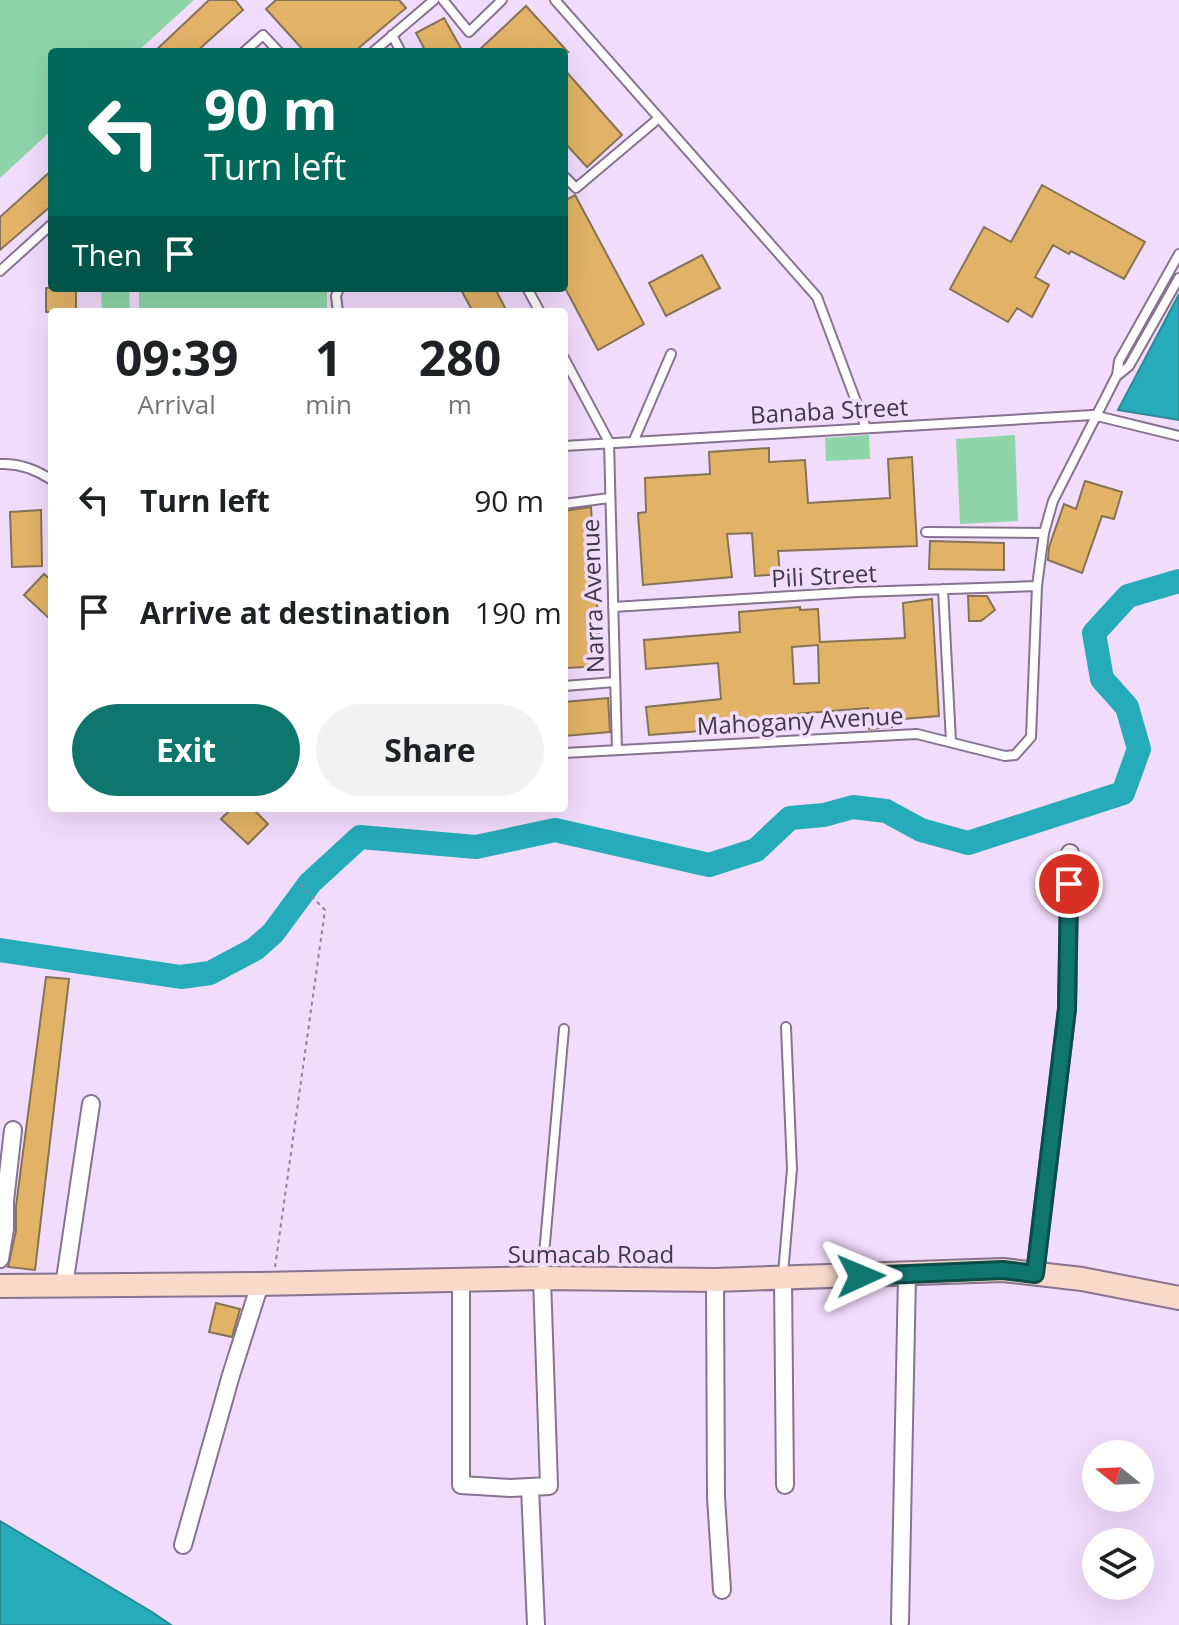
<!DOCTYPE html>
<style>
:root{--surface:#fff;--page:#f2f2f2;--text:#202124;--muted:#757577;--accent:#0f766e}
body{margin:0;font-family:"Open Sans",sans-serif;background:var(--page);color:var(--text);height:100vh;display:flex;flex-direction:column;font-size:30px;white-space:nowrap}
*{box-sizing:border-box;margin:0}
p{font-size:26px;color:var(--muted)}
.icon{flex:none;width:44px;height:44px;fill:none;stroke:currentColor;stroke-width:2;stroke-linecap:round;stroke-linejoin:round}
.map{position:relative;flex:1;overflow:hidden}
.sheet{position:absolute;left:48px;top:308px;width:520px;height:504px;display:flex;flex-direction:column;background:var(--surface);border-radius:8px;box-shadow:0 8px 32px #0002}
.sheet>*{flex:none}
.guide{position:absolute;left:48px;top:48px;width:520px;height:244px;border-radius:8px;box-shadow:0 8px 32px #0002;background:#00695c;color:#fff;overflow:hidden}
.needle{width:52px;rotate:288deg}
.fabs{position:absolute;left:1082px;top:1440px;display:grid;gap:16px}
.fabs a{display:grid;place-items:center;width:72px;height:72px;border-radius:50%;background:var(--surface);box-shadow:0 8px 32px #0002;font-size:40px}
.pin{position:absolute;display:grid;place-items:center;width:68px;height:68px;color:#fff;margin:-34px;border:4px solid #fff;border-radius:50%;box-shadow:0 2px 8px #0007}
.me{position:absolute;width:88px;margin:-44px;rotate:89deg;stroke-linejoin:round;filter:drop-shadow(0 0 6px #0008)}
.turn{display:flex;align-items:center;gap:28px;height:168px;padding:0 24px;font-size:36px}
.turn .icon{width:104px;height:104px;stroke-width:2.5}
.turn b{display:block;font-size:56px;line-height:68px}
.then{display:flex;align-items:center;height:76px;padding:0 24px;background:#0003;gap:16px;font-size:30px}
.eta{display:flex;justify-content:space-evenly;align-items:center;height:136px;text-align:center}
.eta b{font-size:48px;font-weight:700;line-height:56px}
.primary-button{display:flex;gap:16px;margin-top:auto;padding:16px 24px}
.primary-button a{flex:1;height:92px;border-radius:48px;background:var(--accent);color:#fff;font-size:32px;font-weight:700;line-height:92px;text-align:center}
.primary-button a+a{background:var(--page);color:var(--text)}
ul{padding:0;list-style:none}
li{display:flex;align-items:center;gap:24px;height:112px;padding:0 24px}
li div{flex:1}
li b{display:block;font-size:30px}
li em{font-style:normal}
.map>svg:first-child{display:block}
.green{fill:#8ed6aa}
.water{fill:#25abba;stroke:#2e8997;stroke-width:2}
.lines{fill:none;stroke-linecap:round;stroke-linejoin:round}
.river{stroke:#25abba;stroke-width:24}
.building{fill:#e2b367;stroke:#857355;stroke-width:2;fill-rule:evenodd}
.lane-casing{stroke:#87738f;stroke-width:12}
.street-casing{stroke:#87738f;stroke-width:20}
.secondary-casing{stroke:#87738f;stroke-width:26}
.path{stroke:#938499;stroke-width:2;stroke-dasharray:4 4;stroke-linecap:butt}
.lane{stroke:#fff;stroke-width:8}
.street{stroke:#fff;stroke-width:16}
.secondary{stroke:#f8d9ca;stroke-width:22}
.route-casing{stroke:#0a4d48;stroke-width:20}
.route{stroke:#0f766e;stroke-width:14}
.labels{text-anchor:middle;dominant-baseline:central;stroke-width:7;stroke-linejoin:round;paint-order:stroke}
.street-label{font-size:24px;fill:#423946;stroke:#f2dcfc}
</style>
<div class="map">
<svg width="1179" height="1625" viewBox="0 0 1179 1625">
<rect width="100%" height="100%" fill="#f2dcfc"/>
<path class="green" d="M0,0h194l-57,52h-85v78l-52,48z
M101,288h28l1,24h-28z
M139,288h188v24h-188z
M869,435l1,24 -44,2 -1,-23z
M1015,435l3,86 -58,3 -4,-85z"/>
<path class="water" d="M1179,294v126l-61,-10z
M0,1521l152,91 19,13h-171z"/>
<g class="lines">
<path class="river" d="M0,950l181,27 29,-4 45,-24 18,-16 37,-50 50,-46 116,10 79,-17 154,35 47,-15 34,-32 34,-3 29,-8 33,4 35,19 47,13 155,-50 16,-44 -12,-42 -25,-28 -8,-46 34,-37 51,-15"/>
</g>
<path class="building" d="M209,0h26l8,10 -47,42h-42z
M276,0h123l7,8 -52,44h-49l-39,-43z
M526,6l42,46h-91z
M444,18l19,34h-37l-10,-19z
M564,69l58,66 -35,32 -23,-25z
M52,170v35l-52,45v-33z
M1042,185l103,57 -21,37 -53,-28 -2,3 -16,-9 -18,32 14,8 -17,32 -15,-9 -9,14 -58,-33 34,-62 27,15z
M575,195l69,129 -46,26 -34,-64v-85z
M702,255l18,33 -54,28 -17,-33z
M46,288h30v24h-30z
M460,288h35l12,24h-34z
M769,448v14l36,-2 3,43 82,-5 -2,-39 24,-2 5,89 -139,5 2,23 -25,2 -3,-43 -25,1 5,43 -89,8 -5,-72 8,-1 -1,-34 65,-4 -1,-22z
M1085,481l37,11 -8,27 -12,-3 -20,57 -34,-13 1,-13 15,-43 12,5z
M591,507l10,159 -34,2 -3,-157z
M41,510l1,56 -30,1 -2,-55z
M930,541l74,2v27l-75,-1z
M44,574l8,7v40l-28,-26z
M968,596h19l8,14 -14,11h-12z
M932,599l7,117 -48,4 1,7 -23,2 -1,-21 -72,6 1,7 -56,5v2l-92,7 -3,-28 75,-8 -3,-36 -72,6 -2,-29 96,-8 -1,-20 61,-5v3l18,-1 2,33 85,-4 -2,-35zM818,645l1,38 -25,1 -2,-37z
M608,698l2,34 -46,4v-34z
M232,808h20l16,16 -20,20 -27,-25z
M46,977l23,2 -34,291 -27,-3 8,-36v-25z
M216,1303l24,6 -8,28 -23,-5z"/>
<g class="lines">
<defs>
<path id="lane" d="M443,0l26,32 33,-32
M555,0l262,297 49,131
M392,35l9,17
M244,52l19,-17 16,17
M373,52l61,-52
M564,176l12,12 83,-70
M0,271l52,-47
M527,288l13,24
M338,312l-2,-16 3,-8
M564,358l45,84 8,308
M1118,375l11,-9 50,-88
M634,440l37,-86
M564,446l529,-31 86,21
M0,464c18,-1 37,6 52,16
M564,504l45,-6
M926,532l118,1
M943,589l8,153
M613,607l245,-15 179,-6
M564,686l51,-4
M564,753l353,-19 88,22 10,-1 16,-18 6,-151 7,-53 9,-32 64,-126 2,-14 60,-107
M783,1274l9,-105 -6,-142
M542,1277l22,-248"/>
<path id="street" d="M0,1259l5,-30v-28l8,-71
M1035,1274l32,-265 3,-156
M783,1278l2,207
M461,1280v205l49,3 39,-2 -7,-208
M715,1280l1,217 6,93
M64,1286l27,-182
M530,1487l6,138
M183,1545l48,-170 29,-91
M900,1622l7,-347"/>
<path id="secondary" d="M0,1286l260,-2 282,-6 173,2 288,-10 79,9 97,19"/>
</defs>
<use href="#lane" class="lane-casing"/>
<use href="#street" class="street-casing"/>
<use href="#secondary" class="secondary-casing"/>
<path class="path" d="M275,1267l50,-357 -26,-27"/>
<use href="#lane" class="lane"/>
<use href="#street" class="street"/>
<use href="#secondary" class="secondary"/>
</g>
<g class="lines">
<defs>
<path id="route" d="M861,1276l142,-6 32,4 32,-265 2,-125"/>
</defs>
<use href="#route" class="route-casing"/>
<use href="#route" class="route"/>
</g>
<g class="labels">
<g class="street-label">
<text transform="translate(829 410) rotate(-3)">Banaba Street</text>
<text transform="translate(824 575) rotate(-3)">Pili Street</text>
<text transform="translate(592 596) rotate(-92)">Narra Avenue</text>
<text transform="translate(800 720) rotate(-3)">Mahogany Avenue</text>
<text x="591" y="1253">Sumacab Road</text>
</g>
</g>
</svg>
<div class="fabs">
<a><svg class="needle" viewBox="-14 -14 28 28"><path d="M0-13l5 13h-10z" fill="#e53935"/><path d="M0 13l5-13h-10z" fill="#757577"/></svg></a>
<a><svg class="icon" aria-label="layers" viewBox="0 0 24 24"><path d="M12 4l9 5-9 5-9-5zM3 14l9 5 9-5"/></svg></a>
</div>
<div class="pin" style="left:1069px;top:884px;background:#d93025"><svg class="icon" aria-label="arrive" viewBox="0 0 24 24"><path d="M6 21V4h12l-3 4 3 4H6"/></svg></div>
<svg class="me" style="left:861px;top:1276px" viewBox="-20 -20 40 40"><path d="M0-17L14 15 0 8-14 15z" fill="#0f766e" stroke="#fff" stroke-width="4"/></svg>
<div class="guide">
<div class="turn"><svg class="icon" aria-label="left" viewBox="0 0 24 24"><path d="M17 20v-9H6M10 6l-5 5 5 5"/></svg><div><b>90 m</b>Turn left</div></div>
<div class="then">Then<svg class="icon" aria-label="arrive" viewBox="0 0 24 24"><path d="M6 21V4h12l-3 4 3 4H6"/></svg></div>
</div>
<section class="sheet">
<div class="eta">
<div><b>09:39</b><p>Arrival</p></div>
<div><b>1</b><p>min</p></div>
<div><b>280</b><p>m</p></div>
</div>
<ul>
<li><svg class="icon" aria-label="left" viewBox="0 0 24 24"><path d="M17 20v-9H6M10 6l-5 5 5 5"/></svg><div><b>Turn left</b></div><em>90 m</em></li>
<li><svg class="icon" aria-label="arrive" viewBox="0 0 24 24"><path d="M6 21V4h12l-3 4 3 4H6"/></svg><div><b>Arrive at destination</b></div><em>190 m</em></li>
</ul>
<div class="primary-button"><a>Exit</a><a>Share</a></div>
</section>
</div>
